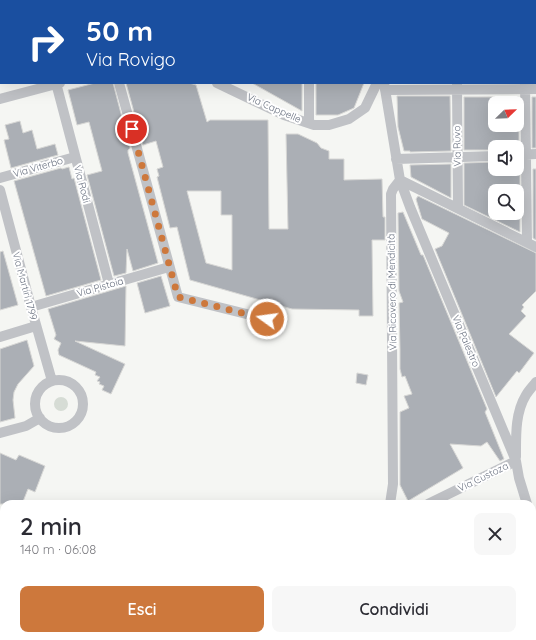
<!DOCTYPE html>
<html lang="it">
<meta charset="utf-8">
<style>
:root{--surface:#fff;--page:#f7f7f7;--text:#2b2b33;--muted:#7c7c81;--accent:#cd783c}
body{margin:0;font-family:Quicksand,sans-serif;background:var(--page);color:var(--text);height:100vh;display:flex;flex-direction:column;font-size:15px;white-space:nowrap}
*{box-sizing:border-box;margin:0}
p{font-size:13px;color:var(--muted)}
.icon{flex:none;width:22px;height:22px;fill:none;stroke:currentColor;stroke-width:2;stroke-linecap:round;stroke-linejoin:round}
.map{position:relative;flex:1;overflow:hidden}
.sheet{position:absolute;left:0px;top:500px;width:536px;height:140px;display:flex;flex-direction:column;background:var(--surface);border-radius:12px 12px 0 0;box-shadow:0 4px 16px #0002}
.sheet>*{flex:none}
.hud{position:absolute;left:0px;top:0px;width:536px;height:84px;box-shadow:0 4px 16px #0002;background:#1a4fa0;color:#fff;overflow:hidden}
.needle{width:26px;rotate:67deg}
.tools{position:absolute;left:488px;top:96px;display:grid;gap:8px}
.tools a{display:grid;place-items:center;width:36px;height:36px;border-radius:8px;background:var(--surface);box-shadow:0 4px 16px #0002;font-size:20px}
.pin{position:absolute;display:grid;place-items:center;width:34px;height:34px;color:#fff;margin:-17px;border:2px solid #fff;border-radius:50%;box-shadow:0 1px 4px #0007}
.me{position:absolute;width:44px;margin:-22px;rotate:284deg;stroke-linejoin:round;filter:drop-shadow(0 0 3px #0008)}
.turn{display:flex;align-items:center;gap:14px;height:84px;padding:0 20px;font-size:18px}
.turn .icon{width:52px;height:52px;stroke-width:2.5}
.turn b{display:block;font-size:28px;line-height:34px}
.round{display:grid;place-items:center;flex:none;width:42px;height:42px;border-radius:8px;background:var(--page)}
.head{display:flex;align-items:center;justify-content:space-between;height:68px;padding:0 20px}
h1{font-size:24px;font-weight:600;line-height:30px}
.cta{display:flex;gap:8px;margin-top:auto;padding:8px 20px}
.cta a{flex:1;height:46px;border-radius:8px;background:var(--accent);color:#fff;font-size:16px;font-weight:600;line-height:46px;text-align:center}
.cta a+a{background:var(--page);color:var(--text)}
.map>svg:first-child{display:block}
.green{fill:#d6dcd5}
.building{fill:#abafb5;stroke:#d7d7d5;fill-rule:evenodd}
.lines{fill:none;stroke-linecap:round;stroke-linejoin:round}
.street{stroke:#c0c2c6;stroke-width:10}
.route{stroke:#cd783c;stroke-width:7;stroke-dasharray:0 12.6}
.labels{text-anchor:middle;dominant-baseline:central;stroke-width:4;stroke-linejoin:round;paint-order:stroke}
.street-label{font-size:10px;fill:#697180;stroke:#fff}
</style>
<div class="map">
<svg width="536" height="640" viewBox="0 0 536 640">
<rect width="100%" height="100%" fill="#f5f6f3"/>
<path class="green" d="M54 404a7 7 0 1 1 14 0a7 7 0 1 1-14 0Z
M534,569l2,7v64h-98l1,-4h93v-66z"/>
<path class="building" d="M95,83h18l17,65 -2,2v3l30,110 -25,8 -6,-22 -1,24 -12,3 -27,-101 15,-4 -13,-49 -12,3 -9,-35z
M126,83h63l7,2 11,37 3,-2h58l1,109h19l-2,-95h12l19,9 4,5 8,3v8h15v21l38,-1 1,38h2v23h-13l1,76h-14v-6l-67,-1 -102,-29 -13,-53 -7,1 -13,-51 2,-1 -2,-7 6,-2 -7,-26 -13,4zM187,191h34v24h11v55l-26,-7z
M252,83h50v28z
M316,83h48l-10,25 -16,7h-22z
M397,96h53l1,55 -41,1v-1h-6l-6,-24z
M464,97h31v28h22v-28h2v51l-24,-1v3h-31z
M532,97h4v51h-4z
M20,121l3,12 9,-3 5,19 18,-5 3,11 -47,13 -7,-28 5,-1 -4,-14z
M495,162v7h25v63l-56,-27v-42zM495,191h22v22h-22z
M451,164v34l-40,-21 -1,-12z
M69,167l3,12 2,-1 27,102 -55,16 -32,-115 47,-13 1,1z
M533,169h3v71l-3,-2z
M418,196l118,57v38l-14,14 2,2 -3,4 5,5 -17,18 25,19 -15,20 -2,-2 -21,26 -61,-148 7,-3 7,-13 -27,-14 -6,-20z
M403,212l18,43h2l64,154 -2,3 19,47 -4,2 -13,-19 -6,4 -31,-2 13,24 -55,33 -8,-16v-73l9,-4 -5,-12 8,-2 -7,-18 -3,1 -2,-8v-20l-1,-46 4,-1 -4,-11 -1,-78z
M3,251l15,54 -18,5v-58z
M161,276l9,30 -25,7 -8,-30z
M126,286l-1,60 -50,-5 50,23 -14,30 -9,-4 2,-4 -5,-2 1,-2 -3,-1 3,-4 -5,-2 1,-3 -37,-17 -1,-5 3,-7 -7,-4 2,-4 -8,-26z
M27,340l7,26 -16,18 -4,8 -1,8 2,18 -15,4v-73z
M357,373l11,2 -2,10 -10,-2z
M0,453l16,7 3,-5 26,11 -10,26 -7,-3 -6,15h-22z"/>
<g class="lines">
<path class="street" d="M33,0l3,1
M98,0v1
M175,0v1
M229,0v1
M309,0v1
M456,0v1
M524,0v1
M390,1v-1
M535,22h1
M0,23h1
M56,83l53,201
M119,83l59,214 89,22
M217,83l67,32 30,10h15l20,-6 16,-11 12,-25
M309,83v40
M384,83l16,97 10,27 106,254 3,17 8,26
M457,83l1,125
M525,83l2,159
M385,90l151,-1
M0,99l60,-16
M517,155l19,-1
M396,159l99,-3
M0,178l75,-21
M400,180l136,67
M0,190l31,117 21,74
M31,307l138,-40
M0,337l36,-11
M35 404a24 24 0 1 1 48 0a24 24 0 1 1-48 0Z
M0,433l26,-7 14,-8
M516,457c0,-21 -1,-44 10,-62 3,-5 7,-9 10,-13
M390,504l3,-20 -2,-290 2,-5 7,-9
M428,504l88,-43
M532,519l4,12
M317,640l2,-4"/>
</g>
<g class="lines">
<path class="route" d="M132,129l46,168 89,22"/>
</g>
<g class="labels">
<g class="street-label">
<text transform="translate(274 108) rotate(24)">Via Cappelle</text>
<text transform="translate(457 146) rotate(-91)">Via Ruvo</text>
<text transform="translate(38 167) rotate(-16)">Via Viterbo</text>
<text transform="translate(82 184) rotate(75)">Via Rodi</text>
<text transform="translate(25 286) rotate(75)">Via Martiri 1799</text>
<text transform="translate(100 287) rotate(-16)">Via Pistoia</text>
<text transform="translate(392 292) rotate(-91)">Via Ricovero di Mendicità</text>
<text transform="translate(466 341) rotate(67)">Via Palestro</text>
<text transform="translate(483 477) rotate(-26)">Via Custoza</text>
</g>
</g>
</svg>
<div class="tools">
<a><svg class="needle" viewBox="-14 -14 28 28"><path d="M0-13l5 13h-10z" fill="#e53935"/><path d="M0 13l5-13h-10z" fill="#7c7c81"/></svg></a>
<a><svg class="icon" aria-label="sound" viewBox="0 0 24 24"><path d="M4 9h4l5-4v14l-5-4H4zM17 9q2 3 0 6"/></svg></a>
<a><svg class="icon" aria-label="search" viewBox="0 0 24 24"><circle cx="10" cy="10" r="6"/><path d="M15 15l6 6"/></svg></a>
</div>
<div class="pin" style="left:132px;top:129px;background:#d93025"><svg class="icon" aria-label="arrive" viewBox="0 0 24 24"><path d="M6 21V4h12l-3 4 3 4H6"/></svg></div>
<svg class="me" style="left:267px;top:319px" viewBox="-20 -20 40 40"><circle r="17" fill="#cd783c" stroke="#fff" stroke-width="3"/><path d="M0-11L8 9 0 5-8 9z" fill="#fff"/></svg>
<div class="hud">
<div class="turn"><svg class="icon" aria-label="right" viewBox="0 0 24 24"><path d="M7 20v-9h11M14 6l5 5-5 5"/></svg><div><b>50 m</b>Via Rovigo</div></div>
</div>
<section class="sheet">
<div class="head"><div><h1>2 min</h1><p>140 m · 06:08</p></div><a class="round"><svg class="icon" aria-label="close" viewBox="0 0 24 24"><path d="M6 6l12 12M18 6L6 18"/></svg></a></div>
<div class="cta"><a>Esci</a><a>Condividi</a></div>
</section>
</div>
